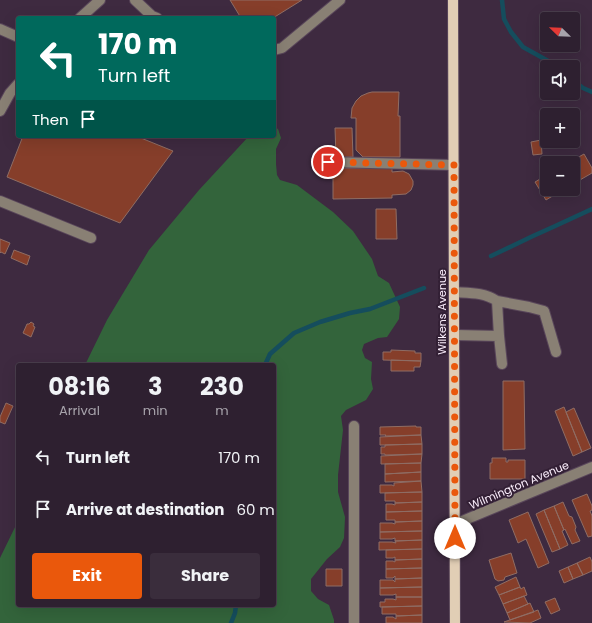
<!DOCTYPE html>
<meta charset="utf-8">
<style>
:root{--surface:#2e2030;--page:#3a2d3c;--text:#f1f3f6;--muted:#a7a3ab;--line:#493e4c;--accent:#ea580c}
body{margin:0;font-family:Poppins,sans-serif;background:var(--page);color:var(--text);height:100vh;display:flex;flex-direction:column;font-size:15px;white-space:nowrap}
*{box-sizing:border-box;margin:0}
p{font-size:13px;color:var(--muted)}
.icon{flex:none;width:22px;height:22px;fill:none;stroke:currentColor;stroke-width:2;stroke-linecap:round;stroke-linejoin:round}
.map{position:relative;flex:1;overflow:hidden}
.panel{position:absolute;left:16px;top:363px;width:260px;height:244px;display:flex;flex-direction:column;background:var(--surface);border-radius:4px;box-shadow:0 4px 16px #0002,0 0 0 1px var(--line)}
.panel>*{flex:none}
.guide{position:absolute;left:16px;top:16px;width:260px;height:122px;border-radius:4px;box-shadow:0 4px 16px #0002,0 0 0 1px var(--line);background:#00695c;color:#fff;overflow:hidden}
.needle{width:26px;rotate:293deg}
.buttons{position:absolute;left:540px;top:12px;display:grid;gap:8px}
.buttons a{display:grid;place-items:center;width:40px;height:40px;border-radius:4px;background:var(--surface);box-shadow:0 4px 16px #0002,0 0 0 1px var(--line);font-size:20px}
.pin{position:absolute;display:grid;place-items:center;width:34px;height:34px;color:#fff;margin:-17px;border:2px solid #fff;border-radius:50%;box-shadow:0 1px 4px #0007}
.me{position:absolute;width:44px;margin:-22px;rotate:0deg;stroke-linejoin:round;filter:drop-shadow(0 0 3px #0008)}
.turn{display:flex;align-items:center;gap:14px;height:84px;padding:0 16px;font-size:18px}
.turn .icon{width:52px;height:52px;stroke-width:2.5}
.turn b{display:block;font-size:28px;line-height:34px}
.then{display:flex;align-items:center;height:38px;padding:0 16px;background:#0003;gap:8px;font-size:15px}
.eta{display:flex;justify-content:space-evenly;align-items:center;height:68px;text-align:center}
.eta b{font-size:24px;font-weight:700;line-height:28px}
.cta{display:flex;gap:8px;margin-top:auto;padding:8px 16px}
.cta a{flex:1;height:46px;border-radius:4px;background:var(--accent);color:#fff;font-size:16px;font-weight:700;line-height:46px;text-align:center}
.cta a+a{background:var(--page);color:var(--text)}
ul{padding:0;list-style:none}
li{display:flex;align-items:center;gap:12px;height:52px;padding:0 16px}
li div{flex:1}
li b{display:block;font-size:15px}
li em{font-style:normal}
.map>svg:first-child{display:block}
.green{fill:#33643b}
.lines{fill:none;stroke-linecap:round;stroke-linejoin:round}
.stream{stroke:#154d5d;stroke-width:4.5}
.building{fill:#863e2a;stroke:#8f6d64}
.minor-casing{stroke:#59465a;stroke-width:12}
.major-casing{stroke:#59465a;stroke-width:12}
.minor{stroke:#898074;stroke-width:10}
.major{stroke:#e1ceb5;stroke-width:10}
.route{stroke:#ea580c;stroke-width:7;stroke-dasharray:0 12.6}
.labels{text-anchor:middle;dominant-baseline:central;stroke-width:4;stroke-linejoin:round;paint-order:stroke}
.street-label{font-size:11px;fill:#fceffd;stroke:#332035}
</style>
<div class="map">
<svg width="592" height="623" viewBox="0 0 592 623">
<rect width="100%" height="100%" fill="#3e2a40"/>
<path class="green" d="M274,127l4,2 3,9 -5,11v15l1,11 3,5 17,5 36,27 20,19 19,28 6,17 11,7 11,24 -1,12 -12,18 -9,1 -14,6 -2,6 3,8 7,4 -1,17 2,10 -7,11 -20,10 -5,6 2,14 -5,45v17l7,25 -1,21 -4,9 -13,12 -16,20v12l7,8 11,6 5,15v3h-334v-65l18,-37v84h256v-240h-189l22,-45 42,-70 50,-60 50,-54h25z"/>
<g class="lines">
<path class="stream" d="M502,0l2,19 7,13 12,15 27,15 7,5
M573,80l10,8 9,4
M491,256l42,-20 20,-9 39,-18
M265,365l5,-11 24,-21 26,-11 30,-9 20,-4 54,-21
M231,623l4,-10 1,-8"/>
</g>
<path class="building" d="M230,0h72l-29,18h-32z
M372,92h27l-1,24h2v41h-37l-7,-7v-32h-5l1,-10 4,-7 5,-5 7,-3z
M335,128h17l1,29h-17z
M23,136h113l37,15 -53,72 -113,-46z
M541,140l1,14 -9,1 -2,-13z
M584,154l8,14v5l-19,11v-21h-5z
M333,168h59v4l11,-1 6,3 4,7v4l-2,5 -5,4 -14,1v3l-59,1z
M547,175v14h17l-18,11 -11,-18z
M376,209h20l1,30h-21z
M0,239l10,4 -5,11 -4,-2 -1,1z
M14,250l16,6 -3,9 -16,-7z
M31,322l3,2 -1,2 2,1 -4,10 -8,-4 4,-9h2z
M391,350l24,1v2h6v8l-38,-1v-8h8z
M391,360l30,1 -1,6h-6v4h-23z
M503,381h21l1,68 -22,1z
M6,403l7,3 -8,18 -5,-2v-5z
M564,407l18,45 -9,4 -18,-45z
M574,408l17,40 -9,4 -16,-40z
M416,426v1h5v8l-36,1 1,-1h-6v-8z
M421,435l1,9 -37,1h-5v-8z
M422,444v10l-37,1v-1h-4v-7h4v-2z
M422,454l-1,9 -40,1v-8z
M492,458h14v4h2v-2h17v19h-35v-16h2z
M421,463v9l-36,2v-10z
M421,472v9l-36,1v-8z
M421,481l1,11 -42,1v-8h12l2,1v-3z
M422,492v10l-27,1v-2h-10v-8z
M587,494l5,12v4l-2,1 2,5v20l-4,1 -16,-37z
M422,502v9l-36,1v-8h6l3,1v-2z
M563,502l6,14 3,1 4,10 -1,3 5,11 -8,3 -7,-15 -1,1 -10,-24z
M554,506l10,24 -2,1 6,14 -8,4 -16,-39z
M544,510l16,39 -8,3 -16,-38z
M422,511v10l-27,1v-2h-9v-8z
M528,512l21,51 -11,5 -12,-29 -8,4 -9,-23z
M422,521v10l-42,1v-9h12l3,1v-2z
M422,531v9l-27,1v-3l-3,1h-12v-7z
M422,540v9l-43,1v-8h13l4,1 -1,-2z
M422,549v10l-27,1v-3l-2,1h-7v-8z
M511,553l6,20 -12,4 -1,3 -6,1 -3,-2 -6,-19z
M590,557l2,5v9l-9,4 -6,-12z
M422,559v9l-36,1v-8h7l2,1v-2z
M577,563l6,12 -10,4 -5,-12z
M568,567l5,12 -9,4 -5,-12z
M422,568v10l-27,1v-3l-2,2h-7v-9z
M326,569h16v17h-16z
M516,577l4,10 -21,8 -4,-8z
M422,578v9l-42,1v-8h13l2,2v-3z
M422,587v10h-26v-3l-3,1h-13v-7z
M520,587l1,2 3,-2 3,8 -24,9 -4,-9z
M524,596l4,8 -21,9 -4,-9z
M396,597h26v9l-42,1v-5h5v-3h8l3,1z
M555,598l5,12 -9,4 -6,-12z
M530,603l4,9 -24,8 -3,-7z
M422,606v9l-26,1v-2h-14v-7z
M538,610l3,8 -11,5 -26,-1z
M422,615v8h-36v-6h7l3,2v-3z"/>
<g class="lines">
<defs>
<path id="minor" d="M135,0l17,16 5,2
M80,18l20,-18
M0,29l18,8
M274,50l8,-2 58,-48
M0,111l10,-18 8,-9
M328,162l126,3
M0,201l91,37
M454,292c15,1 30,0 43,9l2,35 3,28
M497,301l32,6 15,4 12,41
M455,335l44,1
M354,426v197
M455,524l137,-57"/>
<path id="major" d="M453,0l2,623"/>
</defs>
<use href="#minor" class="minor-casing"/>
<use href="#major" class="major-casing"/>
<use href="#minor" class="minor"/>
<use href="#major" class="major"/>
</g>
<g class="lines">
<path class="route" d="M328,162l126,3 1,373"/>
</g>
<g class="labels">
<g class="street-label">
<text transform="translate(442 312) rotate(-90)">Wilkens Avenue</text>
<text transform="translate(519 485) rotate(-23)">Wilmington Avenue</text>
</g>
</g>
</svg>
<div class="buttons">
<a><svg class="needle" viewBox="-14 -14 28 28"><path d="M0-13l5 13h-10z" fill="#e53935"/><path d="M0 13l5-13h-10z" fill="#a7a3ab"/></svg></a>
<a><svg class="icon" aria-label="sound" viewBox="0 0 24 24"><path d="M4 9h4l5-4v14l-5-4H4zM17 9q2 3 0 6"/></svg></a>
<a>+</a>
<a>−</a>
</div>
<div class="pin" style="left:328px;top:162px;background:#d93025"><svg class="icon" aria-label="arrive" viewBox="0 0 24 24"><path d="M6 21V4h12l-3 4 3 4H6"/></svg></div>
<svg class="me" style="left:455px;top:538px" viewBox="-20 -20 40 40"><circle r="19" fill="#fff"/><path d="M0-13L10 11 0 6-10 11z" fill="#ea580c"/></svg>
<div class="guide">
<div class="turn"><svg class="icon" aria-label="left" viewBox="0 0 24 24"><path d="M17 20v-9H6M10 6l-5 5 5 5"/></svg><div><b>170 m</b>Turn left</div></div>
<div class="then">Then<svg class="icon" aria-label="arrive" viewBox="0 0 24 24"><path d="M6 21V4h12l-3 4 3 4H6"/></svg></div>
</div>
<section class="panel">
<div class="eta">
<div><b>08:16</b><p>Arrival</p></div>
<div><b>3</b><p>min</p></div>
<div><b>230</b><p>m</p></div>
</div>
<ul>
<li><svg class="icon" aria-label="left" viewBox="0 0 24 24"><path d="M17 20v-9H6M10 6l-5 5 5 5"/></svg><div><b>Turn left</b></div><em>170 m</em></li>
<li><svg class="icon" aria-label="arrive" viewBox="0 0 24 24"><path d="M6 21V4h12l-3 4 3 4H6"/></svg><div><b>Arrive at destination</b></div><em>60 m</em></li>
</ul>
<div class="cta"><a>Exit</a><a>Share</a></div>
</section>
</div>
